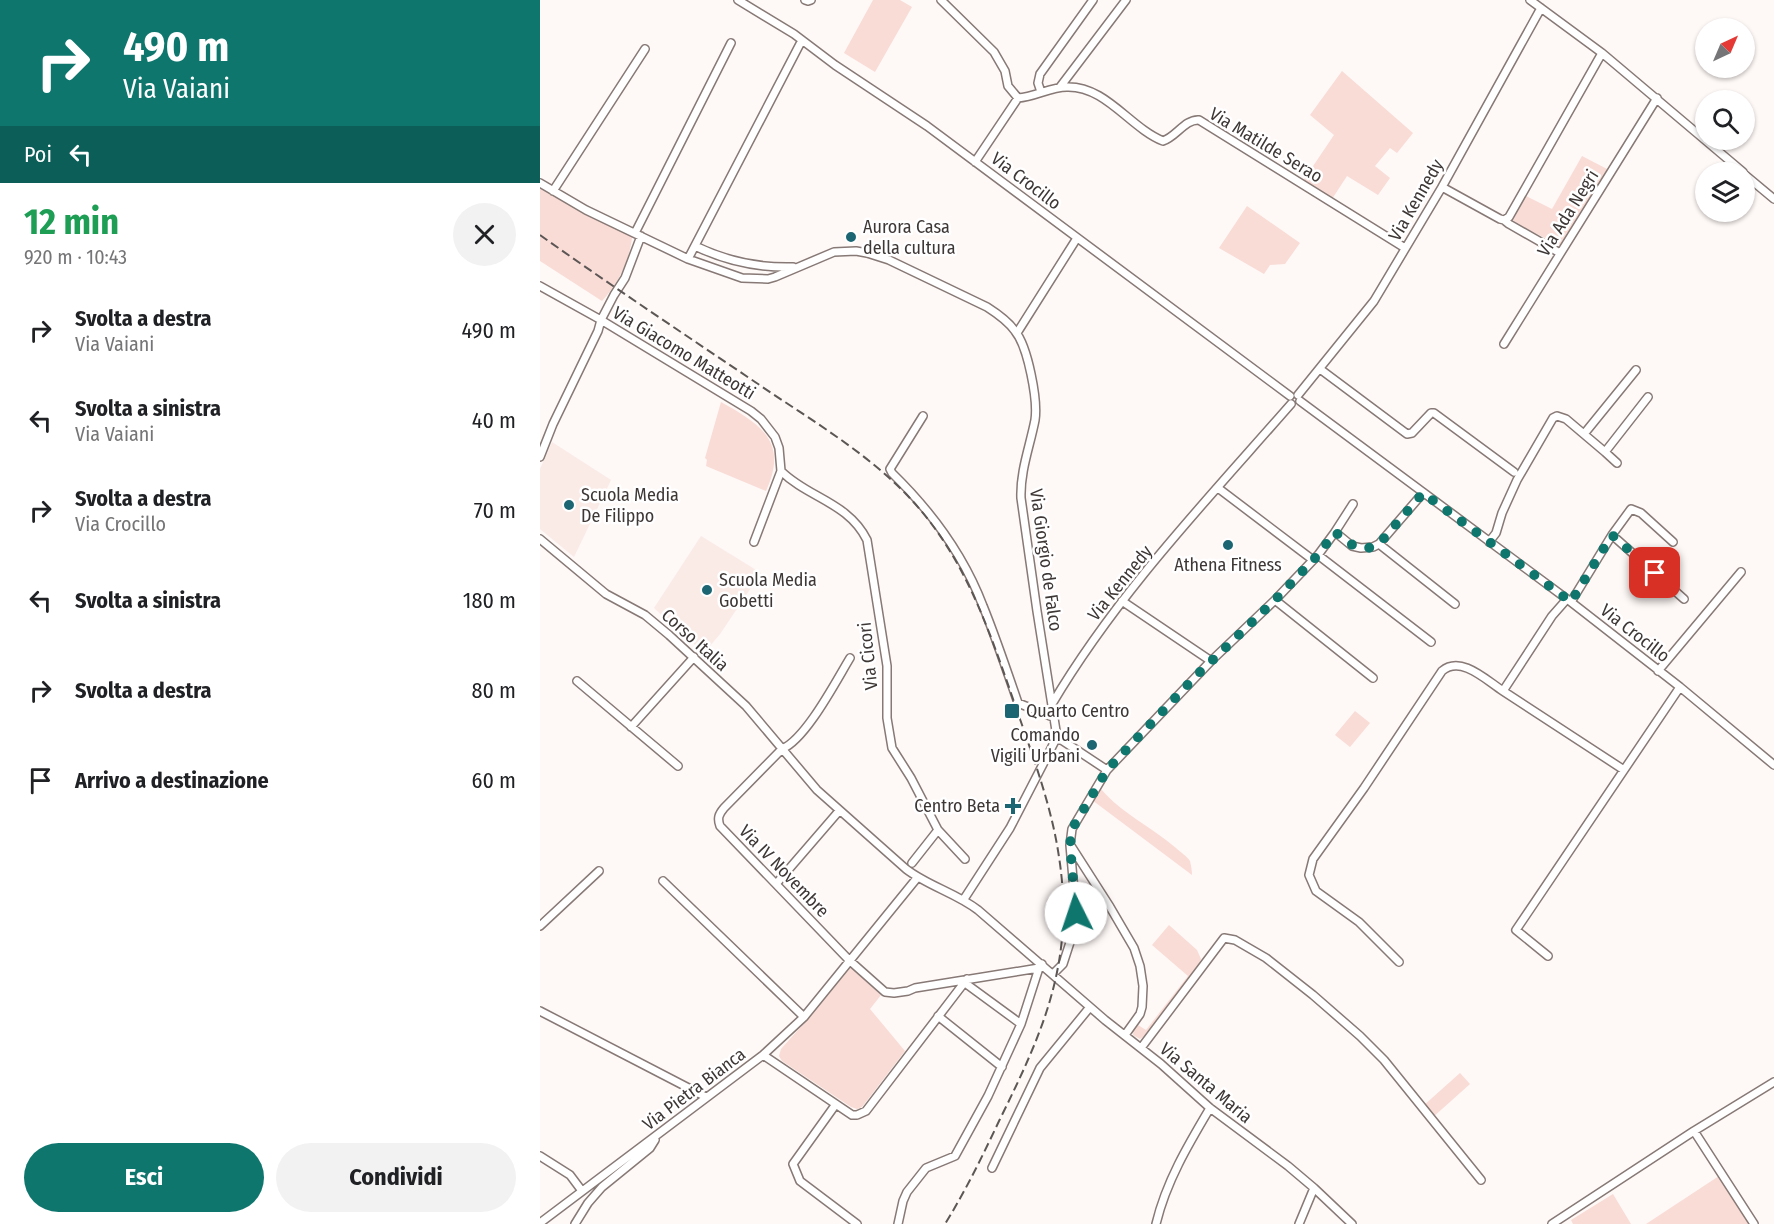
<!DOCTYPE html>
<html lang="it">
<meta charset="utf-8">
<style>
:root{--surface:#fff;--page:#f2f2f2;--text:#202124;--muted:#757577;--accent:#0f766e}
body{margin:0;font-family:"Fira Sans Condensed",sans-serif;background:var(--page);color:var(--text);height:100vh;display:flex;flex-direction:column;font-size:22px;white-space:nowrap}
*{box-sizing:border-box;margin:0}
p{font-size:20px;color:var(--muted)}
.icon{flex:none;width:33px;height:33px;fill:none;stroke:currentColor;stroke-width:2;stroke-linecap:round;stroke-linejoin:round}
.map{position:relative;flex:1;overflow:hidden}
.sheet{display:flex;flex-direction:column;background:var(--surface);width:540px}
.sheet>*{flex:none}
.banner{background:#0f766e;color:#fff;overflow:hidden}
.needle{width:39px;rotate:44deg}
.controls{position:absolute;left:1155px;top:18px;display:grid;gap:12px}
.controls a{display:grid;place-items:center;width:60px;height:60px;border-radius:50%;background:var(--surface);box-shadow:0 2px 4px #0004;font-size:30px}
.pin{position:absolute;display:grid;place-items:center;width:51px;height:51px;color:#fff;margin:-26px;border-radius:12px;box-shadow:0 3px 9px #0006}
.me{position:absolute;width:66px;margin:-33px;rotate:356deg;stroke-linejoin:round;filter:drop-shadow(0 0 4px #0008)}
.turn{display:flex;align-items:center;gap:21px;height:126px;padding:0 24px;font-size:27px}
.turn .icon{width:78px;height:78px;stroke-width:2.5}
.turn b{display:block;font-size:42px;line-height:51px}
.then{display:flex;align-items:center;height:57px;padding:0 24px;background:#0003;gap:12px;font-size:22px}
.round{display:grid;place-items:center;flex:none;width:63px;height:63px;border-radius:32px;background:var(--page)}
.headline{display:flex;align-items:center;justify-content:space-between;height:102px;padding:0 24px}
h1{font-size:36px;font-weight:700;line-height:45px;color:#1e9e55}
.cta{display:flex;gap:12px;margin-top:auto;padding:12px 24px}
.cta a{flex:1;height:69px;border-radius:36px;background:var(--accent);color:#fff;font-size:24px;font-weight:700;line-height:69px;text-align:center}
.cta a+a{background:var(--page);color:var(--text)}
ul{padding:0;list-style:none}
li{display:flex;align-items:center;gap:18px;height:90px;padding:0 24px}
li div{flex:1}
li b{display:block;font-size:22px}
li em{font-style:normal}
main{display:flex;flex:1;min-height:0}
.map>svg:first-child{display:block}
.built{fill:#faebe7}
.green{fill:#f9dcd6}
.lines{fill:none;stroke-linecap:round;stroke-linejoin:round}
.street-casing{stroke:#877975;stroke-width:10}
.street{stroke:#fff;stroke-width:7}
.rail{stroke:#5c5655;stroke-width:2;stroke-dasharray:9 4.5;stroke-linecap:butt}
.route{stroke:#0f766e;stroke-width:10;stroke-dasharray:0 18}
.poi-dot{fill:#1c6572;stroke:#fff;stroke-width:2}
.labels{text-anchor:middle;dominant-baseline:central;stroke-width:5;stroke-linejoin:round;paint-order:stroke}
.street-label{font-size:18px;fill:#3d3736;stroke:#fff}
.poi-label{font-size:18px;fill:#3d3736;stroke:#fff;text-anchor:start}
</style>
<main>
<section class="sheet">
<div class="banner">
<div class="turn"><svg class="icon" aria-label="right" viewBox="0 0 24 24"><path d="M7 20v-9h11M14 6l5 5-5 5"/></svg><div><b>490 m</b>Via Vaiani</div></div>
<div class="then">Poi<svg class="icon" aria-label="left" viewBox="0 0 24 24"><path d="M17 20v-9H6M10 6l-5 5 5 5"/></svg></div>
</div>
<div class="headline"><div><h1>12 min</h1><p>920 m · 10:43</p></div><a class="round"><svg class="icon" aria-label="close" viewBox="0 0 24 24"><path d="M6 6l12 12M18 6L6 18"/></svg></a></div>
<ul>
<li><svg class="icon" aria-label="right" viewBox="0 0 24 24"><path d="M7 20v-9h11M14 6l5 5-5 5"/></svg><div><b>Svolta a destra</b><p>Via Vaiani</p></div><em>490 m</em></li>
<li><svg class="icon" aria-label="left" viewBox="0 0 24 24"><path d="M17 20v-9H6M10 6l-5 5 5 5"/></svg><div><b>Svolta a sinistra</b><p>Via Vaiani</p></div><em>40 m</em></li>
<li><svg class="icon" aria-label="right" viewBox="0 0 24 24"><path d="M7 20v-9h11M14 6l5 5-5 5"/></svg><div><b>Svolta a destra</b><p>Via Crocillo</p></div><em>70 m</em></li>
<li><svg class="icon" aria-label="left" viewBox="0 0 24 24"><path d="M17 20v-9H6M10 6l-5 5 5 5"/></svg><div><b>Svolta a sinistra</b></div><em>180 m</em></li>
<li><svg class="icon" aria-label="right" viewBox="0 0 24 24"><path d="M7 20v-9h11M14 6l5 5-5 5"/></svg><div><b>Svolta a destra</b></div><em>80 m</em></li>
<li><svg class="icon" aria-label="arrive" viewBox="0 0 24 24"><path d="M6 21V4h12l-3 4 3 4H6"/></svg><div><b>Arrivo a destinazione</b></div><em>60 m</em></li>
</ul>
<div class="cta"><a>Esci</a><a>Condividi</a></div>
</section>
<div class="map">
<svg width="1234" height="1224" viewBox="0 0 1234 1224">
<rect width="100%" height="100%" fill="#fef8f6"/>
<path class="built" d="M12,442l59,38 -37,77 -34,-28v-60z
M161,536l60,37 -41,61 -16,19 -50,-45z"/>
<path class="green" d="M333,0h27l12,7 -37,65 -31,-19z
M802,71l71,62 -16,20 -7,-5 -15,18 15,12 -12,17 -31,-19 -15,23 -29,-18 31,-46 -24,-20z
M1042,156l27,14 -47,76 -46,-22 -3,-4 13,-24 26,13z
M0,188l92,49c-2,23 -14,47 -30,64l-62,-40z
M707,206l53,37 -15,21 -15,1 -6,9 -45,-26z
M181,402c39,22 68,39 45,89l-60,-25 1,-6 -2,-2z
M815,711l15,12 -20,24 -15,-12z
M561,789c21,25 51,38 75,59 4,4 11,8 14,13 1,4 2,10 2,14l-100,-75z
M629,925l28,25 4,9 -2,6 -55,71 -4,3 -7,-4 1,-8 4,-2 8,5 42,-54 -36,-31z
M311,967l30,28 -11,14 35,42 -43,56 -5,2 -6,-2 -69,-46 -3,-5 2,-7 26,-29z
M920,1073l10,11 -38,34 -9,-12z
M1179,1176l32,48h-105z
M1073,1194l18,30h-58l-2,-4z"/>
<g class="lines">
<defs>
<path id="street" d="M198,0l56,34 41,31 92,61 363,270
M265,0l3,1 3,-1
M401,0l53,52 11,19 3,15 10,12
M990,0l72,53 141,119
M520,87l66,-87
M501,92l-3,-9 2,-9 53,-74
M435,162l43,-64c17,-1 32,-11 49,-11 39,-1 62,40 96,54 13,-4 22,-22 36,-21l206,128
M1204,174l30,25
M0,183l46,27 102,49 54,19 26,1 7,-2 59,-25 22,-1 11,2 22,7 98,47c11,7 21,14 28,24 13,16 23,69 20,89 -5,26 -15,51 -14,78l16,113 20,126 -47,91 -46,71
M902,187l58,32 4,1 5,-3 93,-164
M13,191l92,-142
M964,220l5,4 51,29
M95,233l96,-190
M155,246c31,15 64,22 98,21
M148,259l114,-219
M0,286l61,34 150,91 10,8 14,18 4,11 2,23 -27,71
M477,333l60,-95
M964,344l153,-246
M780,369l87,65 5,-1 19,-20h3l80,59
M758,395l76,-94 68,-114 99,-179
M760,401l271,201 109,85 94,78
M383,416l-33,53 2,4c38,37 72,83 91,133 13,32 24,65 35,97l35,14
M1044,434l52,-64
M1065,452l12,11
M0,457l13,-33 45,-93 3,-11 13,-25 11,-17 16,-42
M241,471c27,27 67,31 86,69l20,126v52l5,30 19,30 27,52 27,29
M678,488l95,72
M813,504l-18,28 17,14 9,2 12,-1 6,-3 44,-51
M1072,535l72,64
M0,539l66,55 39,21 24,20 77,71 71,84 89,79c22,17 50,24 72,41l127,110 56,44 49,44 78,58 26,22 38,36
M949,542l7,-9 6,-20 15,-33 36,-62 4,-2 9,3 39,33 43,-55
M839,544l76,60
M778,555l113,87
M735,600l98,78
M582,601l89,60
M1031,602l41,-67 19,-26 10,4 32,29
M310,658c-14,23 -44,81 -68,91l-58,59c-5,6 -7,10 -4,18l129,134 36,32 9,1 14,-2 7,-3 124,-20 3,-4
M1118,671l83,-99
M37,681l101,85
M963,691l121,79
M512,704c65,-110 155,-204 239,-300
M91,727l63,-70
M517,737l50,33
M531,846l39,61 24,41 6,18 3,20 -1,21 -2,7 -15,21
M372,863l26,-33
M123,881l141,136
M236,884l63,-73
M0,926l59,-55
M1008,956l-32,-26 164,-243
M859,962l-40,-40 -43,-31 -7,-16 4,-16 51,-71 78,-117c19,-16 44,9 61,20l49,-75 15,-17
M513,974l10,-10 11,-34 2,-17 -6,-68 2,-16 35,-59 104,-109 64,-61 43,-45 17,-23
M425,983l56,41
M0,1011l166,86
M398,1016l64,51
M601,1048l83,-110 11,2 31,18 47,37 47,41 24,24 97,120
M223,1055l89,60h5l9,-4 101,-132
M296,1104l-43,60 7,17 57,43
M1154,1131l60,93
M0,1156l30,19 12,16
M452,1168l48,-100 50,-61
M0,1223l223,-168 41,-38 113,-139
M35,1224l13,-21 14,-16 48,-39 5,-8
M358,1224l5,-23 4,-9 19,-24 29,-12 33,-60 33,-72 18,-56
M616,1224c10,-42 32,-79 54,-116
M759,1224l15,-36
M1012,1224l142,-93 80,-49"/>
</defs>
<use href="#street" class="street-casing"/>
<use href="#street" class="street"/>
<path class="rail" d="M0,235c73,52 147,101 221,151 50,34 103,65 145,108 56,58 80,127 106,202 18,53 39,106 47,161 16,103 -15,173 -59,262 -17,36 -34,71 -55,105"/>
</g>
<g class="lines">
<path class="route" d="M536,913l-6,-68 2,-16 35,-59 90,-95 78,-75 43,-45 17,-23c14,12 26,22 44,12l44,-51 148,109 41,-67 43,38"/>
</g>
<g class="poi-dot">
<circle cx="311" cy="237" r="6"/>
<circle cx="29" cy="505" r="6"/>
<circle cx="688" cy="545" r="6"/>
<circle cx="167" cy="590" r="6"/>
<rect x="464" y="703" width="16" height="16" rx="3"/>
<circle cx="552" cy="745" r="6"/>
<path d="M470 797h6v6h6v6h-6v6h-6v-6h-6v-6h6z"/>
</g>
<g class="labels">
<g class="street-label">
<text transform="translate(726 145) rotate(31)">Via Matilde Serao</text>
<text transform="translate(486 181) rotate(37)">Via Crocillo</text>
<text transform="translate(876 200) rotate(-60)">Via Kennedy</text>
<text transform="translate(1028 213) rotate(-58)">Via Ada Negri</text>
<text transform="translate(144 353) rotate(31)">Via Giacomo Matteotti</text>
<text transform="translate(506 560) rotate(82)">Via Giorgio de Falco</text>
<text transform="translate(580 583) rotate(-51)">Via Kennedy</text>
<text transform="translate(1095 633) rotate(38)">Via Crocillo</text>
<text transform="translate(155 640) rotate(42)">Corso Italia</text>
<text transform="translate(328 656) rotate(-96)">Via Cicori</text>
<text transform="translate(244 871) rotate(46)">Via IV Novembre</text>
<text transform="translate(666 1083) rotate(40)">Via Santa Maria</text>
<text transform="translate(154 1089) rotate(-37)">Via Pietra Bianca</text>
</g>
<g class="poi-label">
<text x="323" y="227">Aurora Casa<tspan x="323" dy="21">della cultura</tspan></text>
<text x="41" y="495">Scuola Media<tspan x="41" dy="21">De Filippo</tspan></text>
<text x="688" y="565" text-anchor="middle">Athena Fitness</text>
<text x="179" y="580">Scuola Media<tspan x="179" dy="21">Gobetti</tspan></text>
<text x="486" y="711">Quarto Centro</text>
<text x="540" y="735" text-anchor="end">Comando<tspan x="540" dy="21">Vigili Urbani</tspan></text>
<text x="460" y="806" text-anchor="end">Centro Beta</text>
</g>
</g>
</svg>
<div class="controls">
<a><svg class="needle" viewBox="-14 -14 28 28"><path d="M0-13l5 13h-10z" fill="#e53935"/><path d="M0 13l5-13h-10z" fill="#757577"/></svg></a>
<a><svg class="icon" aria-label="search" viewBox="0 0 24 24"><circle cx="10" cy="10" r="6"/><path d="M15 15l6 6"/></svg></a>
<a><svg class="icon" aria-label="layers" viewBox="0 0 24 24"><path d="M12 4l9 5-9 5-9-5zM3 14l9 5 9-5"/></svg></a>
</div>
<div class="pin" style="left:1115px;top:573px;background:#d93025"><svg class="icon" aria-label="arrive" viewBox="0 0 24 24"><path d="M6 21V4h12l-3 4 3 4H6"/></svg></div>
<svg class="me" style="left:536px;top:913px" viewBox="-20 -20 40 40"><circle r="19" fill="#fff"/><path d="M0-13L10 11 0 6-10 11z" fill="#0f766e"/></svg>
</div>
</main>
